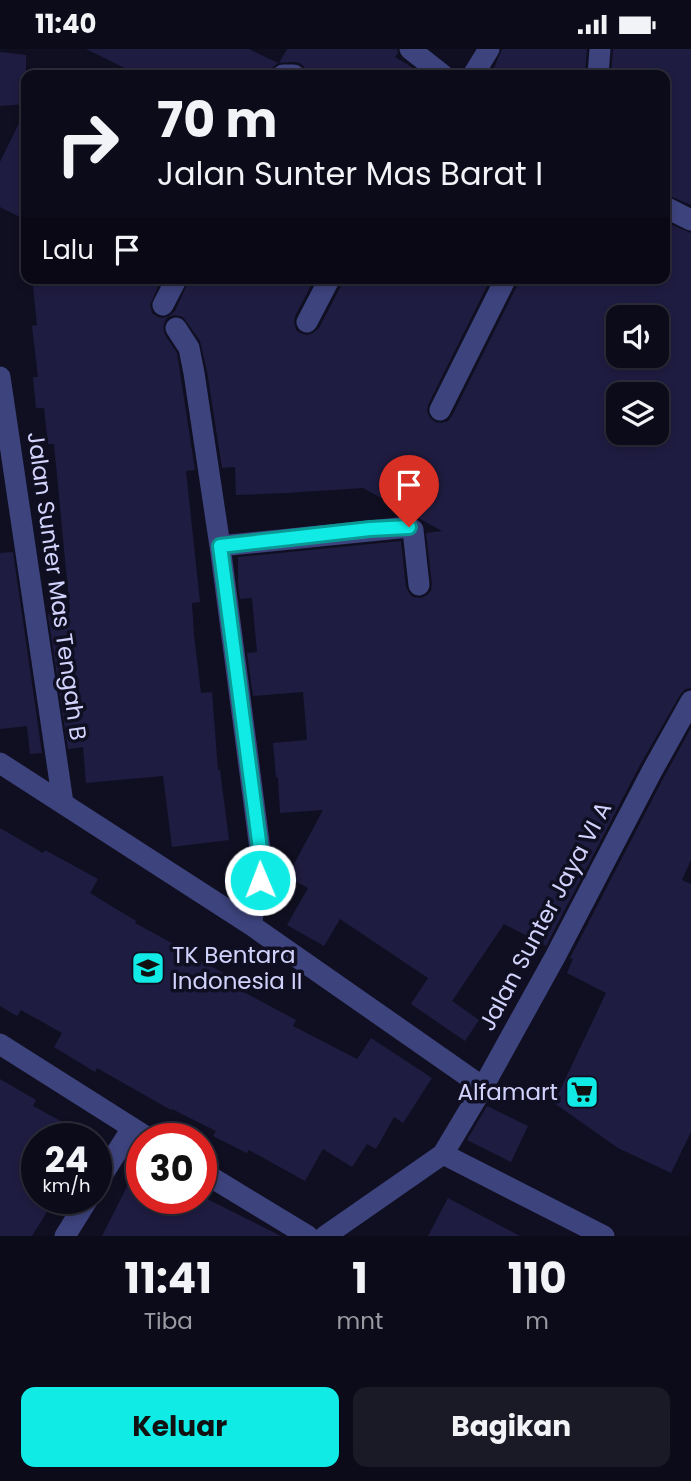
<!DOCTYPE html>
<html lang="id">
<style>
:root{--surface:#0c0b19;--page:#1a1926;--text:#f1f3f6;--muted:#9a9ba2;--line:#2c2b38;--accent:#10ebe5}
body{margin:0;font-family:Poppins,sans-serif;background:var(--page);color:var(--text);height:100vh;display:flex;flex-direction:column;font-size:26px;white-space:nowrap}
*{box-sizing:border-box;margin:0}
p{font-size:23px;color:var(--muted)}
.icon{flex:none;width:38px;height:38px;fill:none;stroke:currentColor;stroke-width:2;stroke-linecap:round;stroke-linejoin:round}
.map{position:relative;height:1187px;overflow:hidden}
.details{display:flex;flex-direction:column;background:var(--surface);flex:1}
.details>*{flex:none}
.guide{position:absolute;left:21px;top:21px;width:649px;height:214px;border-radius:14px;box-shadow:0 4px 10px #0003,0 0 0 2px var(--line);background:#0c0b19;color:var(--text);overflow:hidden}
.fabs{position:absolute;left:606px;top:256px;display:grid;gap:14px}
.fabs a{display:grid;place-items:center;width:63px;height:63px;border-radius:14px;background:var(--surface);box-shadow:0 4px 10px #0003,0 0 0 2px var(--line);font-size:35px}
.speed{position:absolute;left:21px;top:1074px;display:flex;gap:14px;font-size:35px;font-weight:700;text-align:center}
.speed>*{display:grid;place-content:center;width:91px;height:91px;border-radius:50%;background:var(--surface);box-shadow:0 4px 10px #0003,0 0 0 2px var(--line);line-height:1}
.speed small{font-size:18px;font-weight:400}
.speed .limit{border:10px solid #d22;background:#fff;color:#111}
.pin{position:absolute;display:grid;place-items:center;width:60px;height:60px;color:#fff;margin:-72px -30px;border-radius:50% 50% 50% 0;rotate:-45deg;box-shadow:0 0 7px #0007}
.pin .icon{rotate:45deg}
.me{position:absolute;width:77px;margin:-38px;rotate:359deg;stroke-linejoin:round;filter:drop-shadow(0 0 5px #0008)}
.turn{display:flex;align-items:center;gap:24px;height:147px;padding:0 21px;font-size:32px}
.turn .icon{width:91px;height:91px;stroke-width:2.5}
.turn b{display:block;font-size:49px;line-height:60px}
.then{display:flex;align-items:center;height:66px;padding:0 21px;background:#0003;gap:14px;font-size:26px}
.eta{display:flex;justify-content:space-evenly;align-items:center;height:119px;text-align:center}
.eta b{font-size:42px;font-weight:700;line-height:49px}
.primary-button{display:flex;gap:14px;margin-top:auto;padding:14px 21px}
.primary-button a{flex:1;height:80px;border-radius:14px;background:var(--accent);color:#111;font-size:28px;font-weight:700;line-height:80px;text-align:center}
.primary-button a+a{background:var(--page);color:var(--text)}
.status{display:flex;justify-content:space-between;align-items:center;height:49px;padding:0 35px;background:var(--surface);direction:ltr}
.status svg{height:19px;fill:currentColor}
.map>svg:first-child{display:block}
.building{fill:#1f1c41;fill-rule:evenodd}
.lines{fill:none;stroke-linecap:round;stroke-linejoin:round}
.minor{stroke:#3d437d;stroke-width:21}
.route-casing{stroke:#0a9995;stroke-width:18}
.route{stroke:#10ebe5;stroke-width:12}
.labels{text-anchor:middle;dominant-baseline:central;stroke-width:7;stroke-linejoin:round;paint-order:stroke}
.street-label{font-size:23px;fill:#d2d3fc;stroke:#100f21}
.poi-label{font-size:23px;fill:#d2d3fc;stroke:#100f21;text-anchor:start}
</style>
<div class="status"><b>11:40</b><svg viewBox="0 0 49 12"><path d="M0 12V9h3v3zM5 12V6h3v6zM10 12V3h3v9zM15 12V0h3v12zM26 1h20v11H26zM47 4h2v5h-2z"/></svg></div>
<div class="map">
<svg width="691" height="1187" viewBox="0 0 691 1187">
<rect width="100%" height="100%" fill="#100f21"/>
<path class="building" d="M86,0h163l29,14 -6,5 -2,7h-131z
M287,0h110l1,4 -3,4 15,9 12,9h-115l-2,-7 -5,-5 -6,-1 -15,1z
M502,0h85l-2,26h-94z
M613,0h78v156l-26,-11v-119h-54z
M0,3l26,3v49l-26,2z
M26,60v111l-26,-13v-45z
M665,173l26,11v455l-6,1 -5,6 -40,70 -94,181 -42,-22 -52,77 27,19 -14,21 -54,-37 17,-26 -88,-59 -16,27 -37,-21 21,-37 -21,-11 36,-67 -43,3 -2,-36h-2l-3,-34 34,-3 -4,-48 -50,4 -6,-43 10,-1 -5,-54 -12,1 -2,-16v-26l163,-16 5,46 3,6 4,4 8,1 6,-3 4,-4 1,-7 -6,-51 16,-2 -79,-43 -77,5 -50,2 -1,-28 -13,1 -15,-97 -7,-30 -17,-24 -8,-2 -7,2 -3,4 -2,7 2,7 12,18 18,117 -9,1 14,131 -8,1 2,32 7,58 11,-1 6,78h2l9,70 -57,7 -9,-71 -77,7 -3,-36 -15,2 -20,-135 22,-2 -16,-168h-6l-4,-36h-8l-3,-31h5l-6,-51 5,-1 -4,-39 72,-8h57l-12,27 2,8 6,4 5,1 6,-2 6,-5 15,-33h125l-20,38 -1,6 2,8 4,3 7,2 6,-2 6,-5 23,-44 1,-6h148l-63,127 -1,6 3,7 5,4 6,1 7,-2 4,-5 66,-132 1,-6h146zM618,268h38v38h-38zM618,345h38v38h-38z
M13,503l29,201 -12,1 -3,-28 -27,3v-176z
M691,679v132l-9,20 9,4v248l-20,41 -53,-25 -64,-45 52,-110 -39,-20 6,-14 -3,-1 94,-181z
M0,779l43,25 2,-3 53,29 -8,14 46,28 -1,2 55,30 -1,2 52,27 -3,7 58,31 -3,6 64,33 14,-21 61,40 -29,45 -9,-6 -18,32 -9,-5 -15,23 -29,-18 -18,32 -56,-31 -2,3 -34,-17 3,-5 -44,-22 -1,1 -74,-42 -2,4 -41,-25 8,-14 -41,-23 -4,6 -17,-10z
M0,1030l36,21 -3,6 61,33h-57v60h18l-23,37h-32z
M487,1057l41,20 -17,36 -44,-22z
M142,1108v42h65l74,37h-179z
M448,1149l72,38h-92z"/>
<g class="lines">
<path class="minor" d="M410,0l33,26
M283,26h11
M473,26l16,-26
M598,26l2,-26
M665,158l26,13
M163,256l14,-27
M307,273l23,-44
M176,279l13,20 5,25 26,173 40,303v31l-9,45
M0,328l63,426
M440,361l66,-132
M220,497l189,-19 4,3 6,55
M0,714l251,162 232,162
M0,995l150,95
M443,1105l161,82
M201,1122l107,65
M96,1136l36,-57
M65,1187l23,-37
M325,1187l118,-82 40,-67 72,-130 97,-186 39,-70"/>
</g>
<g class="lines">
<defs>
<path id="route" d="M260,831v-31l-40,-303 150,-17 39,-2"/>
</defs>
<use href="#route" class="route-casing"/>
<use href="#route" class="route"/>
</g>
<defs>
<symbol id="school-square" viewBox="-11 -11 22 22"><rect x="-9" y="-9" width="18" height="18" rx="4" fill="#10ebe5" stroke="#100f21"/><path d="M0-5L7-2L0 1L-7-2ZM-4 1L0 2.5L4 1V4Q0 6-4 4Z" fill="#111"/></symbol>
<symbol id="supermarket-square" viewBox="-11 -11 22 22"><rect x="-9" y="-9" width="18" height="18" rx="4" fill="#10ebe5" stroke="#100f21"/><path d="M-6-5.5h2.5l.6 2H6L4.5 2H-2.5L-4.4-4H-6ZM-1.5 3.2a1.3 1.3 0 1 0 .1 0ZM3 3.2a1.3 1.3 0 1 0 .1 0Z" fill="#111"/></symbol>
</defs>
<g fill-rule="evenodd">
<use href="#school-square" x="129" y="900" width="38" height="38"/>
<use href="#supermarket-square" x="563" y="1024" width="38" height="38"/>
</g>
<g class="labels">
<g class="street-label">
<text transform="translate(57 537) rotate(82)">Jalan Sunter Mas Tengah B</text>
<text transform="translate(545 867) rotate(-62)">Jalan Sunter Jaya VI A</text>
</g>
<g class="poi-label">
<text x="172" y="906">TK Bentara<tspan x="172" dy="26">Indonesia II</tspan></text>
<text x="558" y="1043" text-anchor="end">Alfamart</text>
</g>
</g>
</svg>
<div class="fabs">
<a><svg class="icon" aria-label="sound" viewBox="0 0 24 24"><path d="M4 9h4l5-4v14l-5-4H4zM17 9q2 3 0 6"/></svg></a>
<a><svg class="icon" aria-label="layers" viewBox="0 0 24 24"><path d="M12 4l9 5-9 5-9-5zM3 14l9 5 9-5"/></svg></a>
</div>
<div class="speed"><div>24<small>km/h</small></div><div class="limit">30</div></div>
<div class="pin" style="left:409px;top:478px;background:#d93025"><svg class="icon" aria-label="arrive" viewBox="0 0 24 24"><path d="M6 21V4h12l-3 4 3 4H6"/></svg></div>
<svg class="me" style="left:260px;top:831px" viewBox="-20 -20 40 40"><circle r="17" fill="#10ebe5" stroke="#fff" stroke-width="3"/><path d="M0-11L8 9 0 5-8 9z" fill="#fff"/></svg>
<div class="guide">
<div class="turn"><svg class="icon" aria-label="right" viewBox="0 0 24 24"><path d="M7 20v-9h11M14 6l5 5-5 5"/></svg><div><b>70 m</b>Jalan Sunter Mas Barat I</div></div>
<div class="then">Lalu<svg class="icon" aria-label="arrive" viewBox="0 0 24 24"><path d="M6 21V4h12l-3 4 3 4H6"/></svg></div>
</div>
</div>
<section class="details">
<div class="eta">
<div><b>11:41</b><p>Tiba</p></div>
<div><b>1</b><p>mnt</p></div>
<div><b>110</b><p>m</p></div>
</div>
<div class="primary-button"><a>Keluar</a><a>Bagikan</a></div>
</section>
